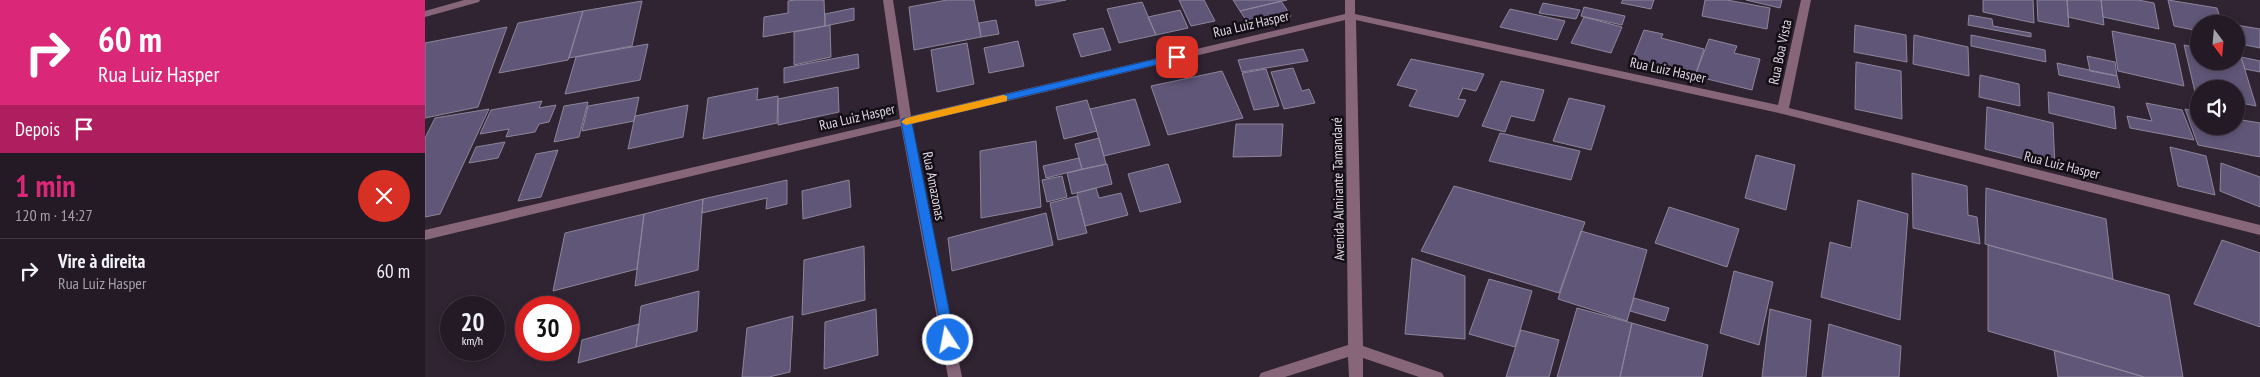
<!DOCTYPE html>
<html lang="pt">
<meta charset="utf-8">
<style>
:root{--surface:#241a26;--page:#302732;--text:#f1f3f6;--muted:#a3a1a7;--line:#413843;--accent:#db2777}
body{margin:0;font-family:"PT Sans Narrow",sans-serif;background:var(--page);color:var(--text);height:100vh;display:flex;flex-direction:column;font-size:19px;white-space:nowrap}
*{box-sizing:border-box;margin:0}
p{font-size:16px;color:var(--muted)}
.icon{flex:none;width:28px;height:28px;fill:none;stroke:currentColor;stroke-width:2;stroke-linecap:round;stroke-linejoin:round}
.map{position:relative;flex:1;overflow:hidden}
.panel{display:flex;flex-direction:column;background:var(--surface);width:425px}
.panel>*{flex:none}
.guide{background:#db2777;color:#fff;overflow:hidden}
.needle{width:32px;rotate:164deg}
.controls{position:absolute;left:1765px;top:15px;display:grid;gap:10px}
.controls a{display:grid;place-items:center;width:55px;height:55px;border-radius:50%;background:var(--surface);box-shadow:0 2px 8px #0003,0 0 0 1px var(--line);font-size:25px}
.speed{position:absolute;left:15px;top:296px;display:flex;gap:10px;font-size:25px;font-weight:700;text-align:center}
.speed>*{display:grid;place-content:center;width:65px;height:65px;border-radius:50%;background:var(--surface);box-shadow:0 2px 8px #0003,0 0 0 1px var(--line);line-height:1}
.speed small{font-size:12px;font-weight:400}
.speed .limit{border:8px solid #d22;background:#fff;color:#111}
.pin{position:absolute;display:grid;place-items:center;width:42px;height:42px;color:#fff;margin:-21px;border-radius:10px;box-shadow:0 2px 8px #0006}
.me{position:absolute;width:55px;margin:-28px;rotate:349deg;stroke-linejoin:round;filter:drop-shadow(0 0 4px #0008)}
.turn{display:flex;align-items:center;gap:18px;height:105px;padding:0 15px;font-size:22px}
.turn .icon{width:65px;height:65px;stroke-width:2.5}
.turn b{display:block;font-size:35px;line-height:42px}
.then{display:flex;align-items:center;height:48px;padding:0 15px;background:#0003;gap:10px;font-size:19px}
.round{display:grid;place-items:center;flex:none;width:52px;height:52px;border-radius:26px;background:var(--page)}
.headline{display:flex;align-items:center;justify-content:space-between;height:85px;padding:0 15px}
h1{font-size:30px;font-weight:800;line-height:38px;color:var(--accent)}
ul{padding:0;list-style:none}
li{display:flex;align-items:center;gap:15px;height:65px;padding:0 15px;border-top:1px solid var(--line)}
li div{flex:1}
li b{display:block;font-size:19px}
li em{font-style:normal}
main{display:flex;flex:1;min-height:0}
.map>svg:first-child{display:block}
.building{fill:#605677;stroke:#8c869b}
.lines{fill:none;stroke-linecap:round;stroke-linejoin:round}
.minor{fill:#88667a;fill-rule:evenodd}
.route{fill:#1a73e8;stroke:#114b97}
.slow{fill:#f59e0b}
.labels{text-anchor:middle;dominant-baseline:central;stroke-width:5;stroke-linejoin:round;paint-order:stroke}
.street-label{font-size:14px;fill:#dfd7e1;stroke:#140f16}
</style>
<main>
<section class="panel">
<div class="guide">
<div class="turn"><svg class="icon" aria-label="right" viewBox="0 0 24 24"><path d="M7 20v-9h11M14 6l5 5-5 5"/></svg><div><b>60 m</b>Rua Luiz Hasper</div></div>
<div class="then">Depois<svg class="icon" aria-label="arrive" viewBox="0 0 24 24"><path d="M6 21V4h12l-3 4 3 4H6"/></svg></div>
</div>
<div class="headline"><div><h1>1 min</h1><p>120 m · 14:27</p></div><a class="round" style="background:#d93025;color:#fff"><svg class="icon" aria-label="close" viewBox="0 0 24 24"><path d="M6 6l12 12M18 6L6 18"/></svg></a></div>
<ul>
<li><svg class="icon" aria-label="right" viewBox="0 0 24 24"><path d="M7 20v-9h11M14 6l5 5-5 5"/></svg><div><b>Vire à direita</b><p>Rua Luiz Hasper</p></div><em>60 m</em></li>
</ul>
</section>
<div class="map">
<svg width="1835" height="377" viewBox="0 0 1835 377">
<rect width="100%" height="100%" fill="#302332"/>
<path class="building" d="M370,0h29l1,26 -62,11 1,-20 24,-4v-12z
M522,0h27l7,37 -67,13 -5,-43z
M610,0h31l-30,6z
M754,0h25l11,21 -24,5z
M808,0h54l-47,11z
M1198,0h31l-3,9 -30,-6z
M1280,0h22l43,8 -3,21 -65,-13z
M1321,0h36l-2,8z
M1558,0h50l1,23 -51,-11z
M1612,0h30l2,27 -31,-6z
M1642,0h34l3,25 -36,-8z
M1676,0h37l16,3 5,26 -56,-12z
M1743,0l49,8 5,16h-23v7l-25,-5z
M217,1l-10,45 -63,12 14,-47z
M856,1l10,15 -41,10 -10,-15z
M717,2l14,33 -37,8 -12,-34z
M1118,3l37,7 -4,9 -37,-6z
M1159,7l41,9 -3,9 -41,-9z
M429,8v12l-29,6v-12z
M1085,9l55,12 -8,19 -57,-13z
M755,10l8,18 -32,7 -8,-18z
M158,11l-15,49 -69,13 19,-50z
M1544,15l23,4 1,7 38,7v4l-63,-12z
M1159,17l38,10 -11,26 -40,-10z
M571,20l3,14 -18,3 -2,-14z
M405,25l1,32 -37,8v-33z
M1430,25l51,10 1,27 -53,-10z
M1811,25l24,4v19l-24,-5z
M82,27l-29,80 -53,11v-75z
M678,28l8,22 -30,7 -8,-23z
M1219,30l19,4 -2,4 43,11 -9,27 -63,-16z
M1687,31l63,13 9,42 -66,-15z
M1489,35l54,12 1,29 -56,-12z
M1546,35l74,15 1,12 -75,-16z
M1284,39l28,7 -3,7 26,6 -8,31 -57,-14z
M593,41l6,25 -35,7 -5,-25z
M542,43l7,41 -37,8 -6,-42z
M223,44l-8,36 -75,14 11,-37z
M1759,45l15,3v13h37v-5l5,1 15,49 -20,-4v-13h-37v4l-4,-1z
M878,49l5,12 -66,11 -4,-12z
M433,54l1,14 -75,15v-15z
M1662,56l28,6 2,14 -27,-5z
M1816,57l19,4v11l-15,-3z
M986,59l73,15 -8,17 -13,-3 -5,11 8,1 -8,17 -49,-11 8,-16 -20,-5z
M1431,62l45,9 1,48 -47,-10z
M1632,63l60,13 3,12 -61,-13z
M868,68l9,23 7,-2 6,14 -31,6 -13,-37z
M841,69l13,37 -25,4 -12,-37z
M797,71l21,47 -75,17 -17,-49z
M1555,75l39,9 1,22 -41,-9z
M1076,81l43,9 -10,31 -23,-5 -6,16 -23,-6z
M413,87l1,25 -61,13v-26z
M333,88l-1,12 21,-4 -1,27 -74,16 5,-41z
M1623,92l66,15 2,22 -67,-16z
M214,97l-5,24 -52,10 6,-25z
M1144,98l36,8 -14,44 -38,-9z
M710,99l15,46 -46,11 -14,-47z
M662,100l10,31 -33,8 -8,-32z
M117,101l-3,7 17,-3 -7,17 -10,2 -4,8 -29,5 3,-8 -29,5 11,-24z
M163,102l-9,35 -25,5 10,-36z
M1721,103l36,7 12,30 -64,-12 -3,-12 25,5z
M263,105l-5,32 -55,12 7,-33z
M1562,107l66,16 2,44 -70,-18z
M64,109l-49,105 -15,3v-79l10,-20z
M1760,109l14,3v14h37v-7l24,4v34l-62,-12z
M811,124h47l-2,32 -48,1z
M1075,133l80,18 -9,29 -82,-19z
M674,138l7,26 -24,5 -7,-25z
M611,141l5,66 -60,11 -1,-67z
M80,142l-7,16 -29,5 7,-16z
M1745,147l36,9 9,39 -37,-9z
M133,150l-17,47 -23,4 18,-47z
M1331,155l39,10 -9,45 -41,-12z
M654,158l3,11 -36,9 -3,-12z
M1796,163l39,14v30l-40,-16z
M682,164l5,20 -40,10 -5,-21z
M743,164l13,38 -41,10 -12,-38z
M1487,173l55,13 1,29 9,2 3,27 -67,-16z
M637,176l5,21 -20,5 -5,-22z
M362,180v24l-21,5 1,-11 -65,15 1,-14z
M424,180l2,27 -48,12 -1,-28z
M1029,186l131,36 -26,71 -138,-42z
M671,188l3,10 22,-5 7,22 -43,11 -8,-33z
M1561,188l120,31 7,60 -128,-35z
M652,196l10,37 -29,7 -8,-37z
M278,199l-5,71 -63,16 9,-72z
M1433,200l50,14 -8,106 -79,-23 9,-55 21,6z
M1244,207l70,22 -12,38 -72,-24z
M621,213l7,32 -101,26 -4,-33z
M219,214l-7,55 -84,22 12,-58z
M1156,231l66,19 -20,71 -69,-22z
M1797,240l38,13v74l-66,-23z
M1563,245l181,50 14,82h-39l-156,-46z
M439,246l1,54 -63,15 2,-55z
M987,258l53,18v63l-60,-5z
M1309,271l39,11 -14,63 -39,-12z
M1064,279l43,12 -17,56 -46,-13z
M274,291l-2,40 -61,16 5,-41z
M1209,298l35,10 -4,13 -35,-10z
M1152,308l55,15 -12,54h-63z
M451,309l2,46 -54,14 1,-47z
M1345,309l41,11 -5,57h-44z
M368,316l-3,56 -21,5h-27l5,-49z
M1207,323l76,22 -6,32h-82z
M214,324l-3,23 -58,16 4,-23z
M1404,324l72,22 -2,31h-77z
M1096,330l38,10 -10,37h-43z
M1629,350l90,27h-86z"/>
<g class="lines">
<path class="minor" d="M39,0h16l-1,2 -54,15v-6z
M458,0h10l18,116 434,-102v-14h10v14l423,91 23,-105h10l-22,108 471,117v10l-477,-121 -427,-94 7,326 79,27 2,4h-25l-56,-19v19h-14l-1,-20 -63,20h-26l2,-4 87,-28 -3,-325 -433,104 50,253h-14l-47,-251 -476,114v-10l475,-111z"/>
</g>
<path class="route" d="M752,54l3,1v4l-268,64 43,217 -2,4h-9l-43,-223 1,-2z"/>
<path class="slow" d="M578,95l4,1v5l-101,24 -5,-3 5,-4z"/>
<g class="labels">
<g class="street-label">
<text transform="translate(826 24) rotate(-13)">Rua Luiz Hasper</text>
<text transform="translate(1355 52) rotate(-78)">Rua Boa Vista</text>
<text transform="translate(1243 70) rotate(12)">Rua Luiz Hasper</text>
<text transform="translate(432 117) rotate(-13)">Rua Luiz Hasper</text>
<text transform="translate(1637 165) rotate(14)">Rua Luiz Hasper</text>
<text transform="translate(509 186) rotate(79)">Rua Amazonas</text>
<text transform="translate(913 189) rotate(-91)">Avenida Almirante Tamandaré</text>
</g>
</g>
</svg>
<div class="controls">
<a><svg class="needle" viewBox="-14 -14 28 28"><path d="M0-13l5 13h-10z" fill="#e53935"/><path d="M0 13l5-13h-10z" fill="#a3a1a7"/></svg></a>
<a><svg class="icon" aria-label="sound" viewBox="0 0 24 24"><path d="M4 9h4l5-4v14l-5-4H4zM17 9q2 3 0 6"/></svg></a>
</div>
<div class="speed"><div>20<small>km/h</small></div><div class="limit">30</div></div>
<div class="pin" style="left:752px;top:57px;background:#d93025"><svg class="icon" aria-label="arrive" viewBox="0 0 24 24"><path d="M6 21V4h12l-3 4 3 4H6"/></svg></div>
<svg class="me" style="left:523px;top:340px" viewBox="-20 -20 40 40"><circle r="17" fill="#1a73e8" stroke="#fff" stroke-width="3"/><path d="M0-11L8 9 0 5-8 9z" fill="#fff"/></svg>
</div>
</main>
